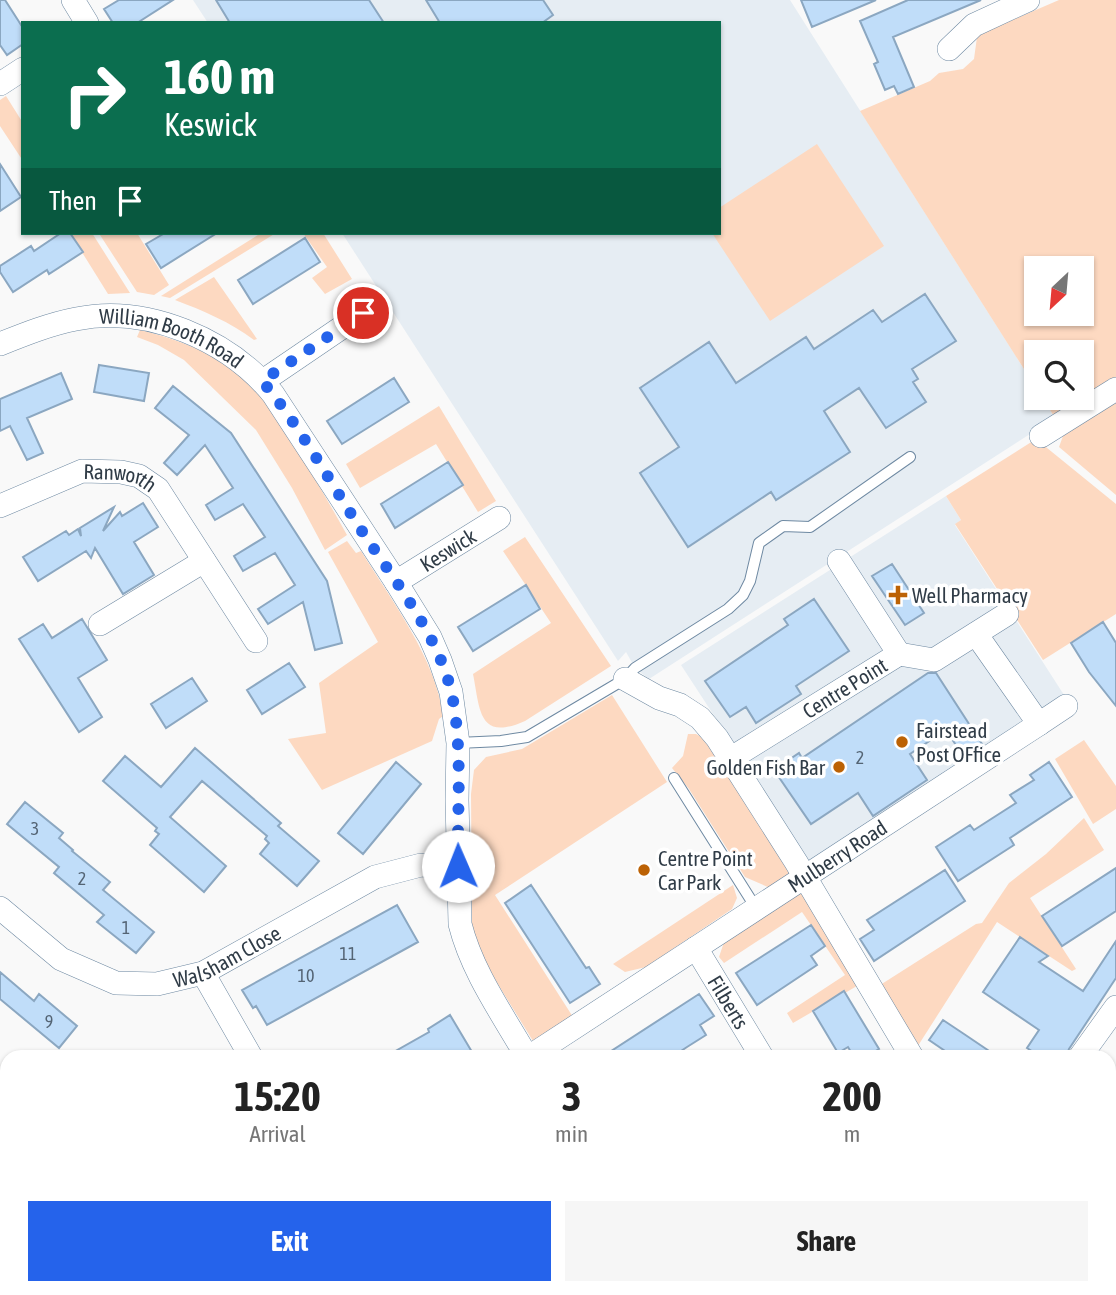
<!DOCTYPE html>
<style>
:root{--surface:#fff;--page:#f6f6f6;--text:#222;--muted:#767676;--accent:#2563eb}
body{margin:0;font-family:"Asap Condensed",sans-serif;background:var(--page);color:var(--text);height:100vh;display:flex;flex-direction:column;font-size:26px;white-space:nowrap}
*{box-sizing:border-box;margin:0}
p{font-size:23px;color:var(--muted)}
.icon{flex:none;width:38px;height:38px;fill:none;stroke:currentColor;stroke-width:2;stroke-linecap:round;stroke-linejoin:round}
.map{position:relative;flex:1;overflow:hidden}
.side{position:absolute;left:0px;top:1050px;width:1116px;height:245px;display:flex;flex-direction:column;background:var(--surface);border-radius:21px 21px 0 0;box-shadow:0 2px 5px #0004}
.side>*{flex:none}
.hud{position:absolute;left:21px;top:21px;width:700px;height:214px;border-radius:0px;box-shadow:0 2px 5px #0004;background:#0b6e4f;color:#fff;overflow:hidden}
.needle{width:46px;rotate:206deg}
.buttons{position:absolute;left:1024px;top:256px;display:grid;gap:14px}
.buttons a{display:grid;place-items:center;width:70px;height:70px;border-radius:0px;background:var(--surface);box-shadow:0 2px 5px #0004;font-size:35px}
.pin{position:absolute;display:grid;place-items:center;width:60px;height:60px;color:#fff;margin:-30px;border:4px solid #fff;border-radius:50%;box-shadow:0 2px 7px #0007}
.me{position:absolute;width:77px;margin:-38px;rotate:359deg;stroke-linejoin:round;filter:drop-shadow(0 0 5px #0008)}
.turn{display:flex;align-items:center;gap:24px;height:147px;padding:0 28px;font-size:32px}
.turn .icon{width:91px;height:91px;stroke-width:2.5}
.turn b{display:block;font-size:49px;line-height:60px}
.then{display:flex;align-items:center;height:66px;padding:0 28px;background:#0003;gap:14px;font-size:26px}
.eta{display:flex;justify-content:space-evenly;align-items:center;height:119px;text-align:center}
.eta b{font-size:42px;font-weight:700;line-height:49px}
.cta{display:flex;gap:14px;margin-top:auto;padding:14px 28px}
.cta a{flex:1;height:80px;border-radius:0px;background:var(--accent);color:#fff;font-size:28px;font-weight:700;line-height:80px;text-align:center}
.cta a+a{background:var(--page);color:var(--text)}
.map>svg:first-child{display:block}
.built{fill:#e6edf3}
.green{fill:#fdd9c1;fill-rule:evenodd}
.building{fill:#c0ddf9;stroke:#8ba7c1;stroke-width:2}
.lines{fill:none;stroke-linecap:round;stroke-linejoin:round}
.lane-casing{stroke:#6e89a2;stroke-width:12}
.street-casing{stroke:#6e89a2;stroke-width:24}
.lane{stroke:#fff;stroke-width:10}
.street{stroke:#fff;stroke-width:23}
.route{stroke:#2563eb;stroke-width:12;stroke-dasharray:0 21.6}
.poi-dot{fill:#bc6205;stroke:#fff;stroke-width:2.5}
.labels{text-anchor:middle;dominant-baseline:central;stroke-width:7;stroke-linejoin:round;paint-order:stroke}
.number-label{font-size:18px;fill:#546474}
.street-label{font-size:21px;fill:#303c47;stroke:#fff}
.poi-label{font-size:21px;fill:#303c47;stroke:#fff;text-anchor:start}
</style>
<div class="map">
<svg width="1116" height="1295" viewBox="0 0 1116 1295">
<rect width="100%" height="100%" fill="#f9f9f9"/>
<path class="built" d="M193,0h597l246,388v9h6l13,21 -406,261 -14,-11 -9,-16 -8,9 -276,-428h377v-210h-511z
M946,496l15,24 -6,5 109,170 -255,166 -128,-196z"/>
<path class="green" d="M1059,0h57v380l-61,38 -13,-21h40v-45h-46v36l-176,-277 70,-30 9,-8 24,-4 11,-10 3,-22 5,-4zM1036,268h46v45h-46z
M6,96l17,27v38l-23,-35v-26z
M817,144l67,102 -114,75 -58,-88h7v-25z
M70,233h22l38,60 -22,1z
M104,233h33l32,52 -15,10 -17,-3 -37,-57z
M261,233h15l-106,65 -9,-2z
M303,233h20l29,46 -27,15 -13,-16 15,-11z
M214,277l43,62 -3,1c-24,-18 -50,-29 -79,-40z
M140,330c38,9 77,24 107,51 14,13 26,31 36,47 23,35 44,71 64,107l-22,15 -33,-62 -36,-58 -72,-70 -26,-15 -21,-8z
M1116,400v95l-57,-48 4,-11z
M439,406l57,95 -18,11 -42,-68 -76,44 -14,-24z
M1036,439l80,65v110l-73,46 -88,-136 6,-4 -15,-24z
M525,537l86,129 -86,55c-47,21 -45,-12 -52,-47l78,-51 -48,-72z
M347,541l9,12 5,-2c31,50 75,108 82,165l-4,3 -7,22 -110,49 -34,-51 38,-6 -7,-50 59,-41 -50,-90z
M612,695l55,87 -172,113 78,122 -40,24 -58,-94 -3,-21 -1,-132 3,-24 12,-13 36,-8z
M688,734h8l15,8 83,130 -24,16 -25,-11 -56,-88 -17,-21 11,-12z
M1084,740l32,46v23l-23,15 -38,-65z
M1084,818l20,32 -74,48 46,71 -4,2 -75,-49 -83,130 -37,-65 99,-63 6,-1 27,-40 37,-29z
M733,885l4,13 -5,11 -86,58 -21,5 -12,-8z
M800,890l57,96 -64,37 -6,-10 58,-38 -43,-63 -78,51 -5,-6 5,-15z"/>
<path class="building" d="M0,0h5l18,28v16l-16,11 -7,-10z
M119,0h54l-36,23h-24l-9,-14z
M216,0h153l15,23h-154z
M426,0h117l10,15 -11,8h-102z
M801,0h75l-64,27z
M908,0h73l-88,37 21,50 -16,7 -4,-8 -9,4 -11,-26 4,-2 -18,-41z
M0,164l21,33 -21,14z
M61,233h9l13,19 -34,22 -2,-4 -34,22 -13,-20v-6l31,-20 3,5z
M165,233h52l-56,35 -15,-24z
M305,238l15,24 -67,42 -15,-24z
M925,294l31,47 -44,28 6,10 -5,3 13,20 -40,26 -27,-40 -35,23 26,41 -74,48 -5,-8 -83,55 -48,-74 39,-26 -39,-59 69,-46 27,41 70,-46 8,12 59,-39 9,12z
M99,365l50,8 -5,28 -50,-9z
M61,373l11,26 -45,19 16,35 -16,7 -17,-34 -10,5v-32z
M394,378l15,24 -67,42 -15,-23z
M173,386l58,47 96,148 15,62 -27,7 -12,-48 -35,22 -10,-15 37,-24 -20,-32 -32,18 -9,-15 31,-19 -22,-33 -28,16 -9,-15 27,-17 -28,-43 -28,30 -13,-12 25,-28 -34,-27z
M448,462l15,23 -68,43 -14,-24z
M143,503l15,24 -24,15 20,33 -31,19 -28,-46 -4,10 -5,-7 -48,30 -15,-24 43,-26 3,4 9,-6 3,7 -1,-8 34,-21 -11,24 17,-19 2,4z
M892,564l32,49 -19,12 -33,-49z
M526,585l14,24 -67,42 -15,-24z
M814,599l35,52 -53,35 5,8 -45,29 -10,-16 -16,10 -25,-36 83,-56 -4,-6z
M82,619l25,41 -29,18 24,39 -23,15 -60,-93 24,-15 9,14z
M1103,622l13,21v63l-27,-34 -18,-29z
M289,663l16,24 -43,27 -15,-24z
M928,673h8l46,71 -19,12 -17,-26 -36,24 17,26 -54,36 -15,-23 -47,31 -37,-54 25,-17 3,5z
M192,678l15,23 -41,27 -15,-24z
M195,748l86,75 -3,3 41,35 -22,25 -37,-32 9,-11 -4,-4 2,-3 -65,-55 -32,36 56,49 -22,26 -54,-47 9,-11 -4,-3 2,-3 -54,-47 22,-25 36,31z
M396,762l25,22 -58,70 -25,-21z
M1049,762l23,35 -62,41 4,7 -56,36 -22,-34 34,-22 4,5 42,-27 -6,-8 24,-15 -4,-5z
M25,802l38,31 -4,5 14,12 -1,1 38,31 -7,8 51,42 -18,21 -39,-31 7,-7 -50,-42 5,-6 -52,-43z
M1116,868v43l-54,35 -20,-30z
M945,870l20,31 -91,60 -14,-22 14,-9 -7,-10z
M531,885l55,83 3,-1 11,17 -30,19 -65,-100z
M397,905l21,37 -151,83 -11,-19 -3,2 -11,-18z
M811,925l14,21 -14,10 6,9 -60,40 -21,-32z
M1020,937l28,19 -9,6 44,29 33,-50v37l-47,71 -3,8h-25l-14,-9 12,-18 -56,-38z
M0,972l34,29 5,-7 38,32 -18,22 -59,-49z
M844,991l35,58 -14,8h-11l-6,-10 -10,6 -25,-42z
M699,994l15,22 -14,9 6,10 -19,12 -15,10h-70z
M450,1015l25,42h-90l44,-25 -1,-3z
M943,1020l21,14 34,23h-44l-25,-17z"/>
<g class="lines">
<defs>
<path id="lane" d="M458,743l43,-2 26,-4 98,-58 10,-11 93,-59 15,-14 7,-14 9,-38 24,-17 27,1 100,-70
M674,778l82,130
M945,1288l9,7"/>
<g id="street">
<path d="M73,0l14,23"/>
<path d="M949,49l25,-24 54,-25"/>
<path d="M0,84l23,-15"/>
<path id="s1" d="M0,344c25,-10 50,-20 76,-25 71,-15 153,21 197,75l123,188 34,55 10,23 11,32 7,51 -1,57 3,124c12,48 43,91 67,133"/>
<path d="M263,381l100,-68"/>
<path d="M1041,436l75,-47"/>
<path id="s2" d="M0,506l82,-35 39,1 18,4 19,13 98,152"/>
<path id="s3" d="M396,582l103,-64"/>
<path d="M100,624l104,-63"/>
<path d="M899,654l35,6 73,-46"/>
<path d="M625,679l34,19 21,7 20,13 17,20 79,124 116,195"/>
<path d="M1039,724l27,-18"/>
<path id="s4" d="M730,759l169,-105 -60,-93"/>
<path id="s5" d="M0,908l61,51 55,24 41,1 46,-11 172,-96 46,-12 37,1"/>
<path id="s6" d="M696,948l66,109"/>
<path d="M203,973l48,84"/>
<path id="s7" d="M529,1057l510,-333 -63,-90"/>
<path d="M1080,1057l36,-50"/>
<path d="M1110,1260l6,8"/>
<path d="M477,1288l10,7"/>
<path d="M677,1288l5,7"/>
<path d="M908,1295l5,-7"/>
</g>
</defs>
<use href="#lane" class="lane-casing"/>
<use href="#street" class="street-casing"/>
<use href="#lane" class="lane"/>
<use href="#street" class="street"/>
</g>
<g class="lines">
<path class="route" d="M363,313l-101,68c38,45 66,98 98,147 33,51 79,107 92,167 11,54 5,115 6,171"/>
</g>
<g class="poi-dot">
<path d="M894.5 584.5h7v7h7v7h-7v7h-7v-7h-7v-7h7z"/>
<circle cx="902" cy="742" r="7"/>
<circle cx="839" cy="767" r="7"/>
<circle cx="644" cy="870" r="7"/>
</g>
<g class="labels">
<g class="number-label">
<text x="860" y="757">2</text>
<text x="35" y="828">3</text>
<text x="82" y="878">2</text>
<text x="126" y="927">1</text>
<text x="348" y="953">11</text>
<text x="306" y="975">10</text>
<text x="49" y="1021">9</text>
</g>
<g class="street-label">
<text stroke="none"><textPath href="#s1" startOffset="180">William Booth Road</textPath></text>
<text stroke="none"><textPath href="#s2" startOffset="128">Ranworth</textPath></text>
<text stroke="none"><textPath href="#s3" startOffset="61">Keswick</textPath></text>
<text stroke="none"><textPath href="#s4" startOffset="135">Centre Point</textPath></text>
<text stroke="none"><textPath href="#s7" startOffset="368">Mulberry Road</textPath></text>
<text stroke="none"><textPath href="#s5" startOffset="256">Walsham Close</textPath></text>
<text stroke="none"><textPath href="#s6" startOffset="63">Filberts</textPath></text>
</g>
<g class="poi-label">
<text x="912" y="595">Well Pharmacy</text>
<text x="916" y="730">Fairstead<tspan x="916" dy="24">Post OFfice</tspan></text>
<text x="825" y="767" text-anchor="end">Golden Fish Bar</text>
<text x="658" y="858">Centre Point<tspan x="658" dy="24">Car Park</tspan></text>
</g>
</g>
</svg>
<div class="buttons">
<a><svg class="needle" viewBox="-14 -14 28 28"><path d="M0-13l5 13h-10z" fill="#e53935"/><path d="M0 13l5-13h-10z" fill="#767676"/></svg></a>
<a><svg class="icon" aria-label="search" viewBox="0 0 24 24"><circle cx="10" cy="10" r="6"/><path d="M15 15l6 6"/></svg></a>
</div>
<div class="pin" style="left:363px;top:313px;background:#d93025"><svg class="icon" aria-label="arrive" viewBox="0 0 24 24"><path d="M6 21V4h12l-3 4 3 4H6"/></svg></div>
<svg class="me" style="left:458px;top:866px" viewBox="-20 -20 40 40"><circle r="19" fill="#fff"/><path d="M0-13L10 11 0 6-10 11z" fill="#2563eb"/></svg>
<div class="hud">
<div class="turn"><svg class="icon" aria-label="right" viewBox="0 0 24 24"><path d="M7 20v-9h11M14 6l5 5-5 5"/></svg><div><b>160 m</b>Keswick</div></div>
<div class="then">Then<svg class="icon" aria-label="arrive" viewBox="0 0 24 24"><path d="M6 21V4h12l-3 4 3 4H6"/></svg></div>
</div>
<section class="side">
<div class="eta">
<div><b>15:20</b><p>Arrival</p></div>
<div><b>3</b><p>min</p></div>
<div><b>200</b><p>m</p></div>
</div>
<div class="cta"><a>Exit</a><a>Share</a></div>
</section>
</div>
